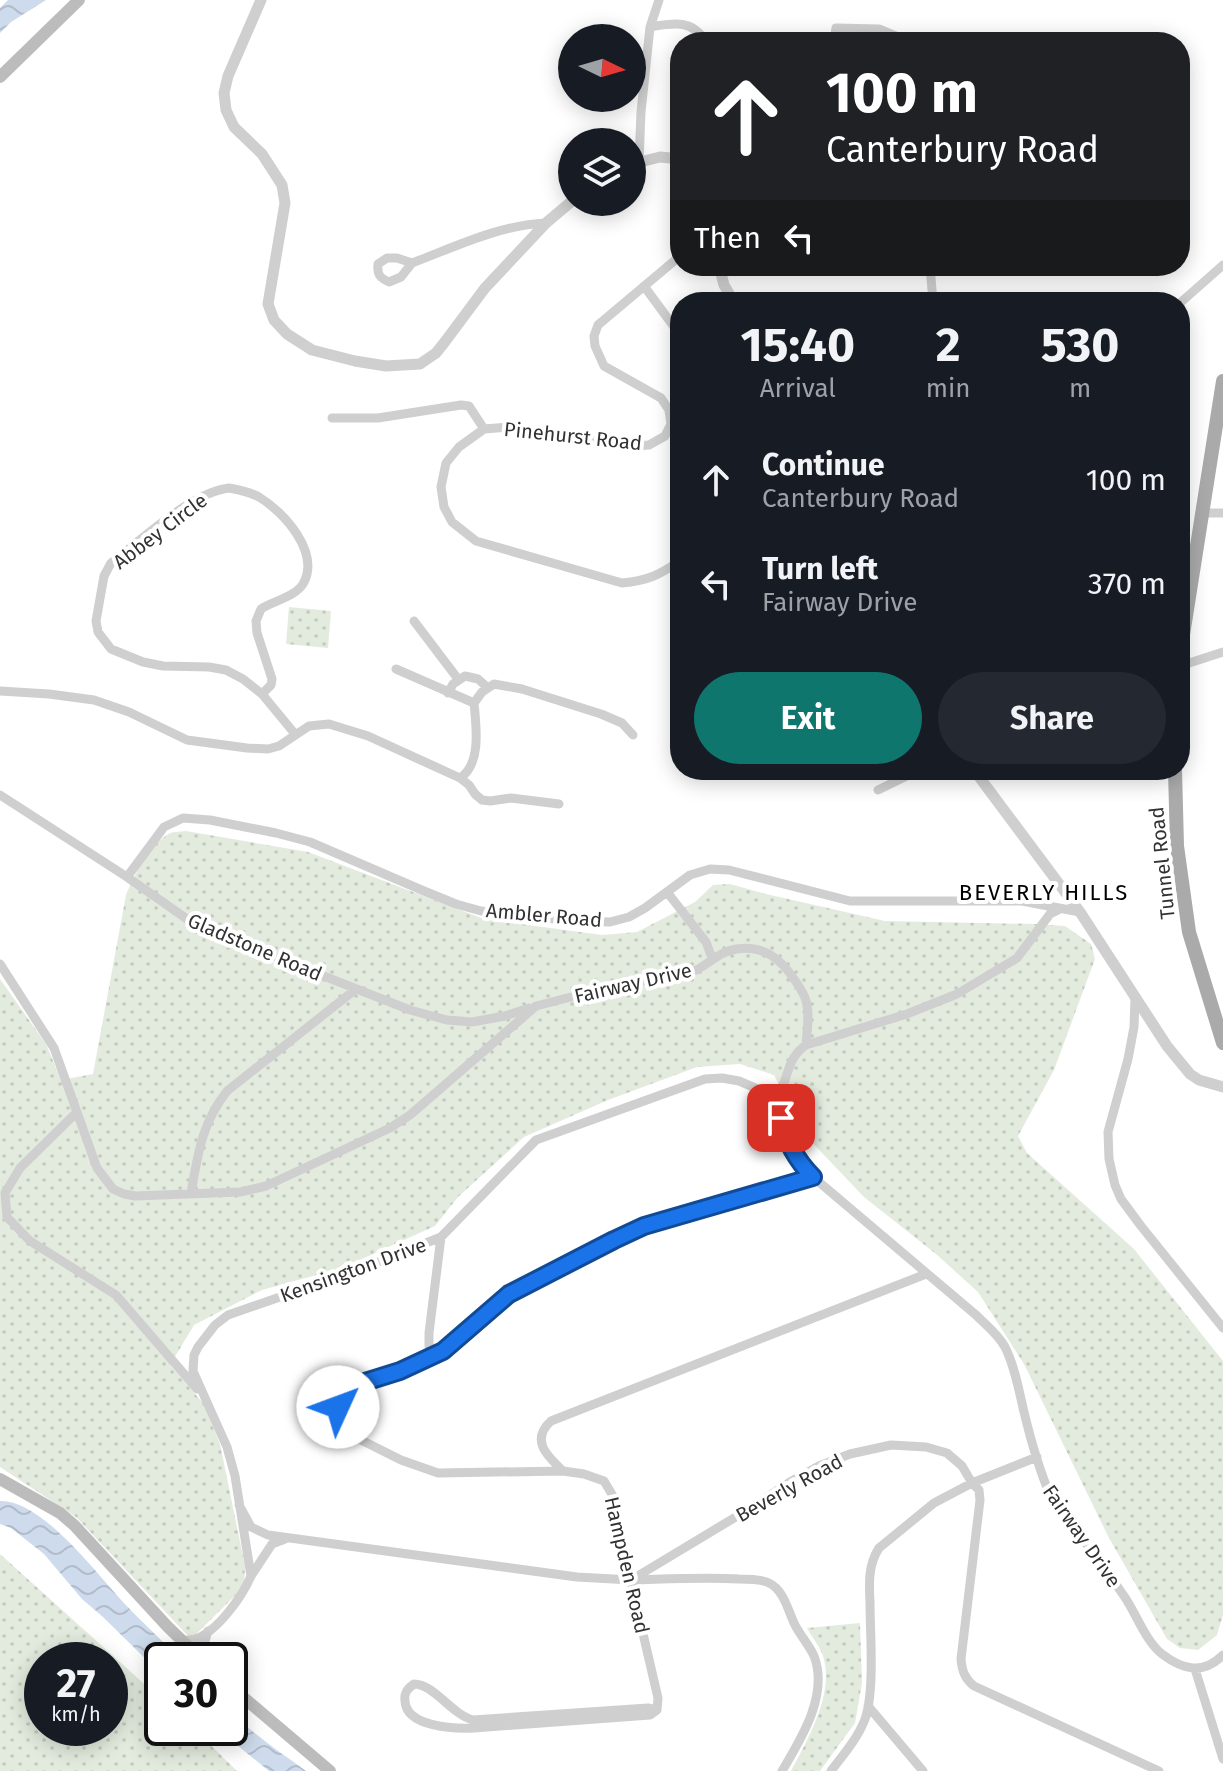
<!DOCTYPE html>
<style>
:root{--surface:#171b24;--page:#242831;--text:#f1f3f6;--muted:#9ea1a6;--accent:#0f766e}
body{margin:0;font-family:"Fira Sans",sans-serif;background:var(--page);color:var(--text);height:100vh;display:flex;flex-direction:column;font-size:30px;white-space:nowrap}
*{box-sizing:border-box;margin:0}
p{font-size:26px;color:var(--muted)}
.icon{flex:none;width:44px;height:44px;fill:none;stroke:currentColor;stroke-width:2;stroke-linecap:round;stroke-linejoin:round}
.map{position:relative;flex:1;overflow:hidden}
.side{position:absolute;left:670px;top:292px;width:520px;height:488px;display:flex;flex-direction:column;background:var(--surface);border-radius:32px;box-shadow:0 4px 20px #0003}
.side>*{flex:none}
.hud{position:absolute;left:670px;top:32px;width:520px;height:244px;border-radius:32px;box-shadow:0 4px 20px #0003;background:#202124;color:#fff;overflow:hidden}
.needle{width:52px;rotate:95deg}
.tools{position:absolute;left:558px;top:24px;display:grid;gap:16px}
.tools a{display:grid;place-items:center;width:88px;height:88px;border-radius:50%;background:var(--surface);box-shadow:0 4px 20px #0003;font-size:40px}
.speed{position:absolute;left:24px;top:1642px;display:flex;gap:16px;font-size:40px;font-weight:700;text-align:center}
.speed>*{display:grid;place-content:center;width:104px;height:104px;border-radius:50%;background:var(--surface);box-shadow:0 4px 20px #0003;line-height:1}
.speed small{font-size:20px;font-weight:400}
.speed .limit{border:4px solid #111;border-radius:12px;background:#fff;color:#111}
.pin{position:absolute;display:grid;place-items:center;width:68px;height:68px;color:#fff;margin:-34px;border-radius:16px;box-shadow:0 4px 12px #0006}
.me{position:absolute;width:88px;margin:-44px;rotate:47deg;stroke-linejoin:round;filter:drop-shadow(0 0 6px #0008)}
.turn{display:flex;align-items:center;gap:28px;height:168px;padding:0 24px;font-size:36px}
.turn .icon{width:104px;height:104px;stroke-width:2.5}
.turn b{display:block;font-size:56px;line-height:68px}
.then{display:flex;align-items:center;height:76px;padding:0 24px;background:#0003;gap:16px;font-size:30px}
.eta{display:flex;justify-content:space-evenly;align-items:center;height:136px;text-align:center}
.eta b{font-size:48px;font-weight:700;line-height:56px}
.button{display:flex;gap:16px;margin-top:auto;padding:16px 24px}
.button a{flex:1;height:92px;border-radius:48px;background:var(--accent);color:#fff;font-size:32px;font-weight:700;line-height:92px;text-align:center}
.button a+a{background:var(--page);color:var(--text)}
ul{padding:0;list-style:none}
li{display:flex;align-items:center;gap:24px;height:104px;padding:0 24px}
li div{flex:1}
li b{display:block;font-size:30px}
li em{font-style:normal}
.map>svg:first-child{display:block}
.grass{fill:url(#grass-dots);fill-rule:evenodd}
.water{fill:url(#water-waves)}
.lines{fill:none;stroke-linecap:round;stroke-linejoin:round}
.minor{stroke:#cfcfcf;stroke-width:9}
.tertiary{stroke:#cfcfcf;stroke-width:11}
.secondary{stroke:#bcbcbc;stroke-width:12}
.primary{stroke:#aaa;stroke-width:14}
.route-casing{stroke:#114b97;stroke-width:20}
.route{stroke:#1a73e8;stroke-width:14}
.labels{text-anchor:middle;dominant-baseline:central;stroke-width:8;stroke-linejoin:round;paint-order:stroke}
.street-label{font-size:20px;fill:#323232;stroke:#fff}
.neighbourhood-label{font-size:22px;letter-spacing:2px;fill:#000;stroke:#fff}
</style>
<div class="map">
<svg width="1223" height="1771" viewBox="0 0 1223 1771">
<defs>
<pattern id="grass-dots" width="8" height="8" patternUnits="userSpaceOnUse" patternTransform="scale(2)"><rect width="8" height="8" fill="#e3ebde"/><path d="M2 2h.1M6 6h.1" fill="none" stroke="#c3cabf" stroke-width="1.8" stroke-linecap="round"/></pattern>
<pattern id="water-waves" width="16" height="10" patternUnits="userSpaceOnUse" patternTransform="scale(2)"><rect width="16" height="10" fill="#cedbec"/><path d="M0 5q4-4 8 0t8 0" fill="none" stroke="#b1bccb"/></pattern>
</defs>
<rect width="100%" height="100%" fill="#fff"/>
<path class="grass" d="M289,607l42,4 -3,37 -42,-4z
M186,831l122,21 176,67 118,16 35,-3 58,-30 18,-17 17,-1 36,10 119,27 150,3 30,2 26,18 4,15 -41,111 -36,66 9,17 107,96 89,112v254l-6,20 -19,15 -18,-2 -13,-9 -58,-101 -85,-174 -46,-72 -42,-38 -72,-57 -60,-63 -30,-59 -34,-11 -43,3 -89,33 -84,37 -66,60 -23,29 -93,42 -80,22 -68,35 -24,40 33,38 17,41 25,122 -1,21 -53,52 -115,-122 -76,-50v-488l46,65 15,36 32,-6 33,-179c9,-21 21,-47 41,-60 5,-4 12,-3 19,-4z
M0,1554l162,146v28h31l44,43h-237zM42,1660h68v68h-68z
M860,1623l2,60 -7,40 -35,48h-29c17,-32 44,-78 32,-115 -3,-9 -11,-19 -16,-28z"/>
<path class="water" d="M8,0h38l-35,22 -11,11v-25z
M0,1501c42,-1 96,72 123,101 18,20 39,37 57,58h-18v15l-59,-58 -21,-18 -38,-45 -33,-26 -11,-4z
M230,1709c21,25 50,43 76,62h-37l-53,-43h14z"/>
<g class="lines">
<path class="minor" d="M650,27c24,-4 42,-8 56,15
M834,42l2,-14 43,1 31,13
M639,161l2,-49 9,-85 9,-27
M680,256l-82,69 -4,11 1,10 9,20 57,32 8,12 2,14 -6,12 -16,9 -15,1 -125,-19 -25,2 -25,18 -13,16 -5,24 3,20 8,15 24,19 146,42c25,-2 37,-8 58,-22
M412,263l-11,14 -12,5c-9,-4 -12,-7 -11,-18l9,-6h10l15,5c43,-16 87,-38 134,-40
M930,266l3,36
M644,286l36,49
M1180,303l43,-38
M332,418h46l83,-13 8,1 15,23
M229,488c11,2 21,4 30,9 25,15 62,56 44,87 -8,13 -30,17 -42,25l-5,12 1,12 15,46 -1,6 -9,9 -19,-15 -17,-9 -17,-3 -46,-1 -20,-4 -32,-13 -13,-17 -2,-11 8,-45 7,-13c32,-24 79,-70 118,-75z
M1203,513h20
M414,621l44,58
M1180,666l43,-14
M396,669l78,34c2,22 8,61 -14,75
M0,691l49,3 45,6 35,12 58,28 60,8 21,1 11,-3 30,-20 20,-2 39,12 92,42 9,7 6,9 7,6 8,1 21,-3 48,6
M448,693l5,-9 12,-8 13,3 10,9
M262,694l33,40
M474,703l8,-11 12,-8 28,5 79,25 21,9 11,12
M878,790l41,-20
M0,795l127,82 70,49 213,84 37,10 25,2 33,-6 24,-8
M127,877l37,-50 19,-9 27,2 66,13 34,9 114,49 32,13 25,7 91,10 38,1 19,-5 16,-9 45,-33 20,-6 19,1 121,31h172l58,11
M667,892l39,50 6,16
M0,964l54,84 43,120 16,21 11,5 11,2 105,-4 26,-6 124,-58 20,-13 126,-109 78,-20 78,-14c16,-6 25,-20 44,-23 27,-4 44,9 58,30 4,6 10,14 12,22 4,13 1,30 0,44 -12,8 -16,19 -20,32 -14,39 -1,72 27,100l163,138c10,10 22,19 29,32 10,20 14,44 19,65 7,29 15,57 26,83 24,34 51,67 74,101 12,17 22,46 38,58 21,16 41,21 61,1
M1135,998l-1,29 -6,32 -20,73 1,27 6,26 6,14 20,27 82,102
M806,1045l101,-31 50,-20 60,-36 33,-44 10,-5
M77,1112l-57,56 -15,25 2,24 23,24 86,54 81,94
M191,1193c7,-40 11,-70 36,-102l129,-102
M433,1356l-4,-10v-13l12,-96
M563,1471c-16,-15 -33,-31 -12,-50l375,-147
M239,1505l12,22 17,8 309,42 54,3 118,-71 41,-27 29,-16 31,-12 41,-9 35,2 21,6 15,13 10,17 7,7 1,10 -19,159c1,12 4,20 13,27l185,85
M251,1576l21,-32 13,-5
M634,1580c35,-1 70,-3 105,-1 9,0 22,0 30,4 15,7 19,28 26,42 5,10 14,20 19,31 15,39 -13,83 -32,115
M182,1641c4,-1 9,-1 13,-2 22,-7 47,-42 56,-63l-16,-100 -8,-29 -34,-76 1,-16 4,-8 17,-22 13,-10 133,-46 80,-32 95,-97 169,-61 17,-1 17,3 40,17
M206,1660l-1,-19 3,-10
M1195,1669l28,90
M414,1684c20,0 37,30 59,36l175,-12 9,2 -7,5 -176,13c-19,1 -68,-1 -69,-27 -1,-8 2,-12 9,-17z
M868,1706l55,65
M657,1710l1,-12 -34,-146 -11,-56 -9,-15 -20,-7 -21,-3 -125,2 -37,-13 -48,-24c-17,-14 -20,-37 -1,-50l48,-15 43,-20 66,-57 105,-54 30,-14 169,-49
M831,1771c12,-16 27,-33 34,-52 10,-28 5,-86 5,-117 -1,-19 -2,-37 9,-54l55,-45 38,-20 65,-26"/>
<path class="tertiary" d="M261,0l-33,76 -4,17 2,17 8,17 28,27 20,31 3,18 -17,101 6,16 13,14 25,16 43,11 31,5 34,-2 16,-11 8,-10 41,-55 61,-65 26,-22
M632,164l28,-7 20,2
M719,266l5,19 10,17
M974,770l106,142 87,134 23,28 9,6 24,7"/>
<path class="secondary" d="M0,77l79,-77
M0,1479l60,34 14,12 93,101 35,34
M230,1686l100,85"/>
<path class="primary" d="M1180,654l43,-273
M1175,770l2,76 12,86 34,111"/>
</g>
<g class="lines">
<defs>
<path id="route" d="M338,1407l8,-16 6,-5 48,-15 43,-20 66,-57 105,-54 30,-14 169,-49c-17,-17 -27,-35 -32,-59"/>
</defs>
<use href="#route" class="route-casing"/>
<use href="#route" class="route"/>
</g>
<g class="labels">
<g class="street-label">
<text transform="translate(573 436) rotate(6)">Pinehurst Road</text>
<text transform="translate(160 531) rotate(-37)">Abbey Circle</text>
<text transform="translate(1162 863) rotate(-96)">Tunnel Road</text>
<text transform="translate(544 915) rotate(5)">Ambler Road</text>
<text transform="translate(255 947) rotate(23)">Gladstone Road</text>
<text transform="translate(633 983) rotate(-13)">Fairway Drive</text>
<text transform="translate(353 1270) rotate(-20)">Kensington Drive</text>
<text transform="translate(789 1488) rotate(-29)">Beverly Road</text>
<text transform="translate(1082 1536) rotate(55)">Fairway Drive</text>
<text transform="translate(627 1565) rotate(77)">Hampden Road</text>
</g>
<g class="neighbourhood-label">
<text x="1044" y="892">BEVERLY HILLS</text>
</g>
</g>
</svg>
<div class="tools">
<a><svg class="needle" viewBox="-14 -14 28 28"><path d="M0-13l5 13h-10z" fill="#e53935"/><path d="M0 13l5-13h-10z" fill="#9ea1a6"/></svg></a>
<a><svg class="icon" aria-label="layers" viewBox="0 0 24 24"><path d="M12 4l9 5-9 5-9-5zM3 14l9 5 9-5"/></svg></a>
</div>
<div class="speed"><div>27<small>km/h</small></div><div class="limit">30</div></div>
<div class="pin" style="left:781px;top:1118px;background:#d93025"><svg class="icon" aria-label="arrive" viewBox="0 0 24 24"><path d="M6 21V4h12l-3 4 3 4H6"/></svg></div>
<svg class="me" style="left:338px;top:1407px" viewBox="-20 -20 40 40"><circle r="19" fill="#fff"/><path d="M0-13L10 11 0 6-10 11z" fill="#1a73e8"/></svg>
<div class="hud">
<div class="turn"><svg class="icon" aria-label="ahead" viewBox="0 0 24 24"><path d="M12 20V5M6 11l6-6 6 6"/></svg><div><b>100 m</b>Canterbury Road</div></div>
<div class="then">Then<svg class="icon" aria-label="left" viewBox="0 0 24 24"><path d="M17 20v-9H6M10 6l-5 5 5 5"/></svg></div>
</div>
<section class="side">
<div class="eta">
<div><b>15:40</b><p>Arrival</p></div>
<div><b>2</b><p>min</p></div>
<div><b>530</b><p>m</p></div>
</div>
<ul>
<li><svg class="icon" aria-label="ahead" viewBox="0 0 24 24"><path d="M12 20V5M6 11l6-6 6 6"/></svg><div><b>Continue</b><p>Canterbury Road</p></div><em>100 m</em></li>
<li><svg class="icon" aria-label="left" viewBox="0 0 24 24"><path d="M17 20v-9H6M10 6l-5 5 5 5"/></svg><div><b>Turn left</b><p>Fairway Drive</p></div><em>370 m</em></li>
</ul>
<div class="button"><a>Exit</a><a>Share</a></div>
</section>
</div>
